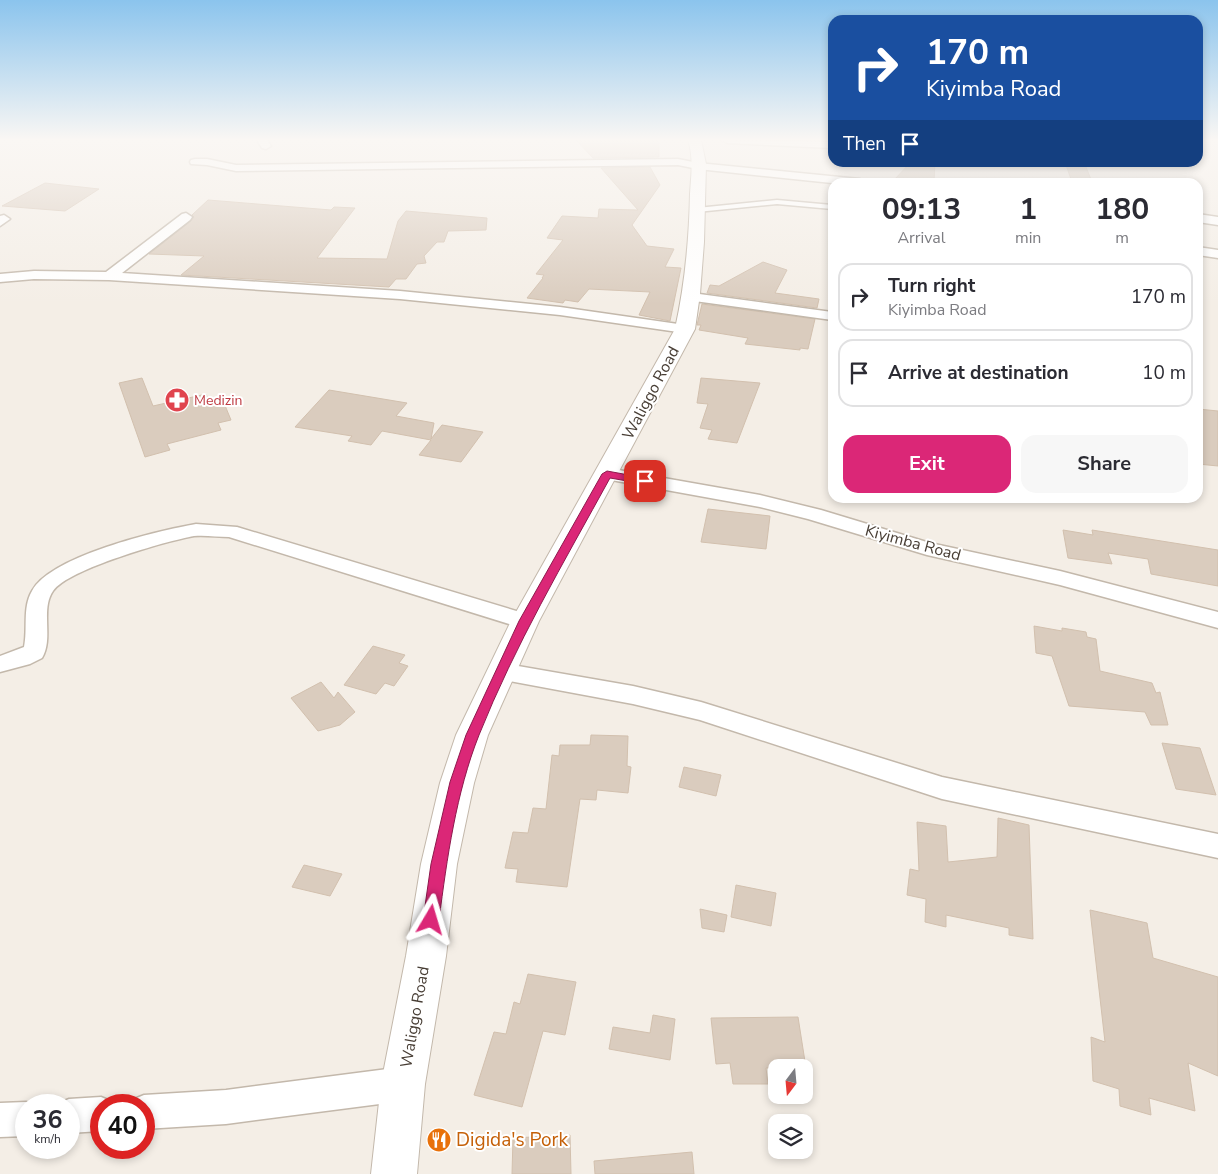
<!DOCTYPE html>
<style>
:root{--surface:#fff;--page:#f7f7f7;--text:#2b2b33;--muted:#7c7c81;--line:#e1e1e2;--accent:#db2777}
body{margin:0;font-family:"Nunito Sans",sans-serif;background:var(--page);color:var(--text);height:100vh;display:flex;flex-direction:column;font-size:19px;white-space:nowrap}
*{box-sizing:border-box;margin:0}
p{font-size:16px;color:var(--muted)}
.icon{flex:none;width:28px;height:28px;fill:none;stroke:currentColor;stroke-width:2;stroke-linecap:round;stroke-linejoin:round}
.map{position:relative;flex:1;overflow:hidden}
.drawer{position:absolute;left:828px;top:178px;width:375px;height:325px;display:flex;flex-direction:column;background:var(--surface);border-radius:15px;box-shadow:0 2px 8px #0003}
.drawer>*{flex:none}
.hud{position:absolute;left:828px;top:15px;width:375px;height:152px;border-radius:15px;box-shadow:0 2px 8px #0003;background:#1a4fa0;color:#fff;overflow:hidden}
.needle{width:32px;rotate:196deg}
.buttons{position:absolute;left:768px;top:1059px;display:grid;gap:10px}
.buttons a{display:grid;place-items:center;width:45px;height:45px;border-radius:10px;background:var(--surface);box-shadow:0 2px 8px #0003;font-size:25px}
.speed{position:absolute;left:15px;top:1094px;display:flex;gap:10px;font-size:25px;font-weight:700;text-align:center}
.speed>*{display:grid;place-content:center;width:65px;height:65px;border-radius:50%;background:var(--surface);box-shadow:0 2px 8px #0003;line-height:1}
.speed small{font-size:12px;font-weight:400}
.speed .limit{border:8px solid #d22;background:#fff;color:#111}
.pin{position:absolute;display:grid;place-items:center;width:42px;height:42px;color:#fff;margin:-21px;border-radius:10px;box-shadow:0 2px 8px #0006}
.me{position:absolute;width:55px;margin:-28px;rotate:7deg;stroke-linejoin:round;filter:drop-shadow(0 0 4px #0008)}
.turn{display:flex;align-items:center;gap:18px;height:105px;padding:0 15px;font-size:22px}
.turn .icon{width:65px;height:65px;stroke-width:2.5}
.turn b{display:block;font-size:35px;line-height:42px}
.then{display:flex;align-items:center;height:48px;padding:0 15px;background:#0003;gap:10px;font-size:19px}
.eta{display:flex;justify-content:space-evenly;align-items:center;height:85px;text-align:center}
.eta b{font-size:30px;font-weight:700;line-height:35px}
.primary-button{display:flex;gap:10px;margin-top:auto;padding:10px 15px}
.primary-button a{flex:1;height:58px;border-radius:15px;background:var(--accent);color:#fff;font-size:20px;font-weight:700;line-height:58px;text-align:center}
.primary-button a+a{background:var(--page);color:var(--text)}
ul{padding:0;list-style:none}
li{display:flex;align-items:center;gap:15px;height:68px;margin:0 10px 8px;padding:0 5px;border:2px solid var(--line);border-radius:15px}
li div{flex:1}
li b{display:block;font-size:19px}
li em{font-style:normal}
.map>svg:first-child{display:block}
.building{fill:#daccbe;stroke:#d2c0ae}
.lines{fill:none;stroke-linecap:round;stroke-linejoin:round}
.service-casing{stroke:#c3b8ab;stroke-width:3}
.minor-casing{stroke:#c3b8ab;stroke-width:3}
.tertiary-casing{stroke:#c3b8ab;stroke-width:2}
.service{fill:#fff;fill-rule:evenodd}
.minor{fill:#fff;fill-rule:evenodd}
.tertiary{fill:#fff;fill-rule:evenodd}
.route{fill:#db2777;stroke:#8e194d}
.labels{text-anchor:middle;dominant-baseline:central;stroke-width:4;stroke-linejoin:round;paint-order:stroke}
.far-health-label{font-size:14px;fill:#be3a42;stroke:#fff;text-anchor:start}
.street-label{font-size:16px;fill:#483e35;stroke:#fff}
.near-food-label{font-size:19px;fill:#c56008;stroke:#fff;text-anchor:start}
</style>
<div class="map">
<svg width="1218" height="1174" viewBox="0 0 1218 1174">
<rect width="100%" height="100%" fill="#f4eee6"/>
<path class="building" d="M576,140h83v17l-66,1z
M911,162h24l-1,20h-24l-16,-2z
M1065,162h19l8,20h-20z
M650,167l10,18 -28,40 15,21 27,3 -9,18 16,1 -11,53 -31,-6 11,-23 -61,-3 -11,13 -13,-2 -2,3 -36,-5 16,-20h-1l2,-3 -8,-1 27,-34 -16,-2 15,-22 36,2 1,-9 39,1 -37,-42z
M45,183l54,6 -34,22 -63,-5z
M208,200l123,10 3,-3 21,1 -38,50 70,1 11,-38 8,-10 81,7 -1,12 -38,1 -4,11h-7l-13,14 2,7 -9,1 -11,15h-10l-7,8 -208,-12 23,-19 -55,-2 42,-33 3,-4 -2,-2z
M763,262l24,8 -12,23 44,6 -2,9 -110,-15 3,-8 9,1z
M702,304l113,15 -7,30 -8,-1v2l-55,-6 3,-6 -49,-8 2,-5h-4z
M142,378l11,28 53,-12 5,12 13,-3 7,17 -13,3 3,7 -54,14 3,6 -25,7 -26,-74z
M701,378l59,5 -23,60 -29,-4 4,-9 -12,-2 8,-24 -11,-1z
M329,390l78,13 -11,13 38,7 -3,16 11,-14 41,7 -22,30 -42,-7 12,-15 -49,-9 -11,14 -23,-4 4,-5 -57,-9z
M1198,409l20,2v55l-20,-2z
M708,509l62,7 -4,33 -65,-7z
M1063,530l30,5 -1,-5 126,20v36l-67,-12 -3,-15 -40,-6 4,11 -44,-6z
M1034,626l28,5v-3l24,4 1,5 9,2 4,32 52,12 4,10 4,-1 8,33h-17l-6,-13 -76,-6 -17,-50 -16,-3z
M373,646l32,9 -6,8 9,3 -14,20 -9,-3 -9,11 -32,-9z
M321,682l13,16 4,-6 17,20 -15,13 -22,6 -27,-33z
M591,735l37,1 -1,30 4,1 -3,26 -31,-3 -1,10 -16,-1 -13,88 -51,-5 2,-13 -13,-1 8,-36 15,1 5,-25 13,1 6,-54 7,1 1,-11h30z
M1162,743l38,5 16,47 -40,-6z
M684,767l37,8 -5,21 -37,-9z
M998,818l31,7 4,114 -24,-4v-7l-63,-13v12l-21,-5 1,-23 -19,-4 3,-26 9,2 -2,-49 29,4 2,36 49,-5z
M304,865l38,9 -12,22 -38,-9z
M736,885l40,8 -5,33 -40,-9z
M700,909l27,6 -3,17 -22,-4z
M1090,910l57,13 6,35 65,19v99l-30,-13 7,48 -46,-13 2,17 -31,-9 -1,-17 -26,-8 -2,-44 14,5z
M528,974l48,8 -11,53 -22,-4 -21,76 -48,-12 20,-63 12,2 8,-32 6,2z
M653,1015l22,4 -5,41 -61,-11 4,-22 37,6z
M798,1017l8,51h-40l2,16h-35l-3,-21 -14,1 -5,-46z
M570,1135l1,39h-59l1,-36z
M692,1152l2,22h-99l-1,-13z"/>
<g class="lines">
<defs>
<path id="service" d="M777,200l55,5v4l-55,-5 -80,8 -3,-2 3,-2z"/>
<path id="minor" d="M257,140h10l4,6 -5,3 -4,-1z
M722,140l110,2v6l-105,-5z
M195,159h12l29,6 442,-6 20,4 162,16 6,3 -34,1 -134,-14 -20,-4 -442,6 -29,-6 -16,-1 -1,-2 1,-2z
M186,213l6,4 -2,3 -68,53 278,18 160,16 125,18 5,1 2,3 -2,3 -5,1 -125,-18 -160,-16 -291,-19 -75,-1 -34,3v-8l34,-3 72,1 76,-58z
M1198,214l20,3v8l-20,-3z
M4,215l6,4 -10,7v-10z
M1198,247l20,3v8l-20,-3z
M692,293l140,19v8l-145,-20 -2,-3 2,-3z
M607,468l153,27 61,15 109,33 130,28 158,41v16l-158,-43 -133,-30 -119,-36 -48,-12 -160,-29 -2,-4 2,-4z
M196,524l41,3 296,89 3,5 -3,5 -8,3 -296,-92c-12,0 -23,-2 -35,-1 -27,5 -126,33 -141,55 -13,19 1,47 -11,67l-12,6 -30,8v-16l24,-9c4,-18 -2,-39 8,-56 19,-35 125,-60 164,-67z
M501,663l132,23 68,16 241,75 276,57v24l-276,-59 -242,-79 -67,-16 -140,-26 -4,-6 4,-6z
M403,1067l12,5 5,12 -5,12 -12,5 -177,23 -82,5v-24h-14l2,-5 12,-5 82,-5z
M101,1097l12,5 1,3h-13v26l-32,2v-28l-12,-1 12,-5z
M26,1102l8,3h-8v31l-26,1v-34z"/>
<path id="tertiary" d="M688,140h13l5,24 -2,78 -4,52 -5,35 -156,292 -51,114 -14,48 -17,81 -11,92 -21,128 -8,90h-46l10,-90 25,-128 15,-92 19,-81 16,-48 55,-114 164,-292c10,-45 14,-89 15,-135 1,-18 4,-36 -2,-54z"/>
</defs>
<use href="#service" class="service-casing"/>
<use href="#minor" class="minor-casing"/>
<use href="#tertiary" class="tertiary-casing"/>
<use href="#service" class="service"/>
<use href="#minor" class="minor"/>
<use href="#tertiary" class="tertiary"/>
</g>
<linearGradient id="sky" x2="0" y2="1"><stop stop-color="#8bc4ed"/><stop offset="0.46" stop-color="#faf7f4"/><stop offset="1" stop-color="#faf7f4" stop-opacity="0"/></linearGradient>
<rect width="1218" height="304" fill="url(#sky)"/>
<path class="route" d="M607,471l38,7 5,3 -5,3 -35,-6c-46,84 -95,167 -131,257 -23,58 -32,123 -40,185l-2,5 -6,2 -5,-2 -3,-5 8,-56 19,-82 16,-47 53,-114 83,-147z"/>
<defs>
<symbol id="pharmacy-disc" viewBox="-11 -11 22 22"><circle r="9.5" fill="#e0444e" stroke="#fff"/><path d="M-2-6h4v4h4v4h-4v4h-4v-4h-4v-4h4Z" fill="#fff"/></symbol>
<symbol id="restaurant-disc" viewBox="-11 -11 22 22"><circle r="9.5" fill="#e8710a" stroke="#fff"/><path d="M-5-6h1v4h1v-4h1v4h1v-4h1v5L-1.5 .5V6h-2V.5L-5-1ZM5-6V6H3V1.5H1.5Q1.5-4 5-6Z" fill="#fff"/></symbol>
</defs>
<g fill-rule="evenodd">
<use href="#pharmacy-disc" x="163" y="386" width="28" height="28"/>
<use href="#restaurant-disc" x="425" y="1126" width="28" height="28"/>
</g>
<g class="labels">
<g class="far-health-label">
<text x="194" y="400">Medizin</text>
</g>
<g class="street-label">
<text transform="translate(651 393) rotate(-62)">Waliggo Road</text>
<text transform="translate(913 543) rotate(15)">Kiyimba Road</text>
<text transform="translate(415 1017) rotate(-80)">Waliggo Road</text>
</g>
<g class="near-food-label">
<text x="456" y="1140">Digida's Pork</text>
</g>
</g>
</svg>
<div class="buttons">
<a><svg class="needle" viewBox="-14 -14 28 28"><path d="M0-13l5 13h-10z" fill="#e53935"/><path d="M0 13l5-13h-10z" fill="#7c7c81"/></svg></a>
<a><svg class="icon" aria-label="layers" viewBox="0 0 24 24"><path d="M12 4l9 5-9 5-9-5zM3 14l9 5 9-5"/></svg></a>
</div>
<div class="speed"><div>36<small>km/h</small></div><div class="limit">40</div></div>
<div class="pin" style="left:645px;top:481px;background:#d93025"><svg class="icon" aria-label="arrive" viewBox="0 0 24 24"><path d="M6 21V4h12l-3 4 3 4H6"/></svg></div>
<svg class="me" style="left:431px;top:920px" viewBox="-20 -20 40 40"><path d="M0-17L14 15 0 8-14 15z" fill="#db2777" stroke="#fff" stroke-width="4"/></svg>
<div class="hud">
<div class="turn"><svg class="icon" aria-label="right" viewBox="0 0 24 24"><path d="M7 20v-9h11M14 6l5 5-5 5"/></svg><div><b>170 m</b>Kiyimba Road</div></div>
<div class="then">Then<svg class="icon" aria-label="arrive" viewBox="0 0 24 24"><path d="M6 21V4h12l-3 4 3 4H6"/></svg></div>
</div>
<section class="drawer">
<div class="eta">
<div><b>09:13</b><p>Arrival</p></div>
<div><b>1</b><p>min</p></div>
<div><b>180</b><p>m</p></div>
</div>
<ul>
<li><svg class="icon" aria-label="right" viewBox="0 0 24 24"><path d="M7 20v-9h11M14 6l5 5-5 5"/></svg><div><b>Turn right</b><p>Kiyimba Road</p></div><em>170 m</em></li>
<li><svg class="icon" aria-label="arrive" viewBox="0 0 24 24"><path d="M6 21V4h12l-3 4 3 4H6"/></svg><div><b>Arrive at destination</b></div><em>10 m</em></li>
</ul>
<div class="primary-button"><a>Exit</a><a>Share</a></div>
</section>
</div>
